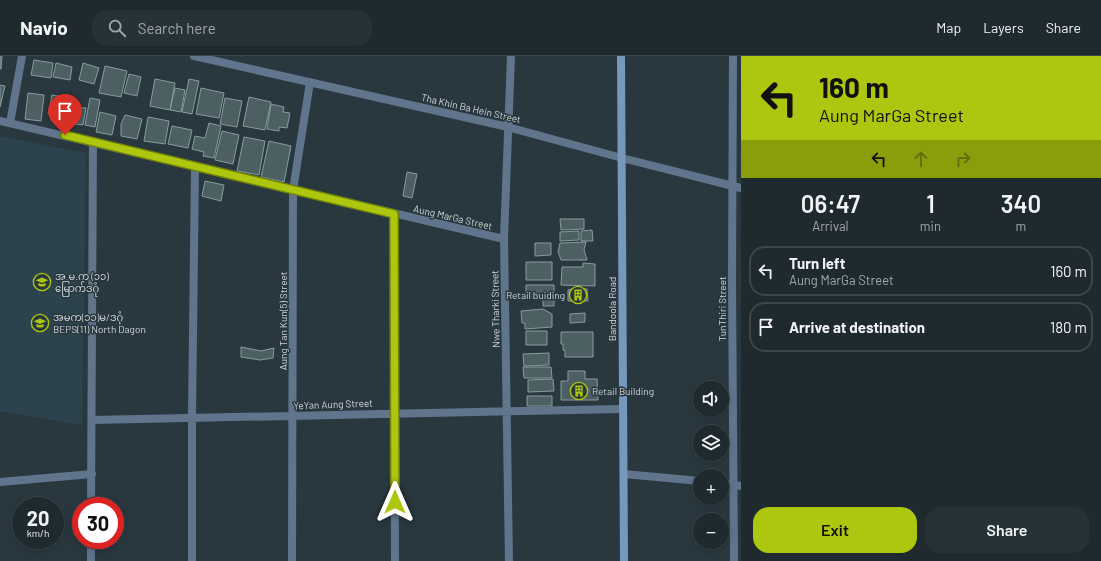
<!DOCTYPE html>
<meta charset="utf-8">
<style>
:root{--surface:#1f2a2f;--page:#273237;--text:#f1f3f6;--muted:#a1a7aa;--line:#3c464b;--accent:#adc610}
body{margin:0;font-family:Barlow,"Noto Sans Myanmar",sans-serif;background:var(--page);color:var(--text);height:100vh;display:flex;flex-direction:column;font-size:15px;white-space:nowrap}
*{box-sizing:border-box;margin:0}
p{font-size:13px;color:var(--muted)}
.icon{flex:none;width:22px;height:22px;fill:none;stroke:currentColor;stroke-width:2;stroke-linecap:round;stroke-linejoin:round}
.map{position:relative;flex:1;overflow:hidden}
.panel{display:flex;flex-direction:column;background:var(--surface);width:360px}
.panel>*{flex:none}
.hud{background:#adc610;color:#111;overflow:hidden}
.controls{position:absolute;left:693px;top:325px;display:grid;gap:8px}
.controls a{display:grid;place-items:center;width:36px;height:36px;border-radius:50%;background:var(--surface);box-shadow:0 2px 10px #0003,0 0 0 1px var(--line);font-size:20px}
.speed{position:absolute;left:12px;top:441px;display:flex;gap:8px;font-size:20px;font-weight:700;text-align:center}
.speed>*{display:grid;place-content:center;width:52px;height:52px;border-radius:50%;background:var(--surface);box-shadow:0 2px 10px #0003,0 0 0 1px var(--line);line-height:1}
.speed small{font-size:10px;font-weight:400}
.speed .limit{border:6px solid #d22;background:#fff;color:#111}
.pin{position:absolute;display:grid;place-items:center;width:34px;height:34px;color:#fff;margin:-41px -17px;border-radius:50% 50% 50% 0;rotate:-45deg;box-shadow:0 0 4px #0007}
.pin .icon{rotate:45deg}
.me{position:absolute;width:44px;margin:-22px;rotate:0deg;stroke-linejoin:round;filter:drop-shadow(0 0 3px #0008)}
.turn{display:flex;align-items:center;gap:14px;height:84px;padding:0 12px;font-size:18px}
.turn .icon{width:52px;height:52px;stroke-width:2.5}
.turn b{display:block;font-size:28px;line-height:34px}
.lanes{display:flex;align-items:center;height:38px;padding:0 12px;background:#0003;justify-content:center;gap:20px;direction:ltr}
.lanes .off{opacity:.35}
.eta{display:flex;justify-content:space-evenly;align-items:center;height:68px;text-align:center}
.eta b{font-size:24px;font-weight:600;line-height:28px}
.action{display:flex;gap:8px;margin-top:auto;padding:8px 12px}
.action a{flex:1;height:46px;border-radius:16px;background:var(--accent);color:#111;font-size:16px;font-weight:600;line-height:46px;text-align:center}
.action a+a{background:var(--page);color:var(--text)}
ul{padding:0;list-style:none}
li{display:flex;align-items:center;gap:12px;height:50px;margin:0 8px 6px;padding:0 4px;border:2px solid var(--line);border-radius:16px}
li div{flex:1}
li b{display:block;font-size:15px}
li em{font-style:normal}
header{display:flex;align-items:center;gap:24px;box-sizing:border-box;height:56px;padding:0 20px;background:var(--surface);border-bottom:1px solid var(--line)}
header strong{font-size:19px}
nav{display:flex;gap:22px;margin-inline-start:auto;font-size:14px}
.search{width:280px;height:36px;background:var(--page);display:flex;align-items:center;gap:10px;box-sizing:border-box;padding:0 14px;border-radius:16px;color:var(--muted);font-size:15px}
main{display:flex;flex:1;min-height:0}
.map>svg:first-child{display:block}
.built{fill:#2c424d}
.building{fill:#4c5f62;stroke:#879c9f}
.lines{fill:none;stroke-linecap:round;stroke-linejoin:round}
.street{stroke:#60758c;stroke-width:8}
.secondary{stroke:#7797bd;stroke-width:8}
.route-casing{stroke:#70810a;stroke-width:10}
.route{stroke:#adc610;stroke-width:7}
.labels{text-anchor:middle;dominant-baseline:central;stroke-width:3;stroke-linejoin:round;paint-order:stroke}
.street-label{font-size:10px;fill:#ccd5da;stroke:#29383f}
.poi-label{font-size:10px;fill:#ccd5da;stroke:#29383f;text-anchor:start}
</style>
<header>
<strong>Navio</strong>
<div class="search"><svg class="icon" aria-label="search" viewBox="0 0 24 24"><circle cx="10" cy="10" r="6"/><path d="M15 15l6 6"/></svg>Search here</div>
<nav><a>Map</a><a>Layers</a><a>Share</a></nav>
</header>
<main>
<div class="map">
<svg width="741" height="505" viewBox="0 0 741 505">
<rect width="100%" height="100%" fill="#29383f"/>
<path class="built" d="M0,80l86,17 -4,272 -82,-14z"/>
<path class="building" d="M0,0h2l-1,13h-1z
M34,4l19,3 -2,15 -20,-3z
M56,7l16,4 -2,13 -17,-3z
M83,7l16,5 -5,16 -15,-4z
M105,10l22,5 -6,26 -22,-4z
M129,18l12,3 -4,19 -13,-3z
M155,23l20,4 -5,27 -20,-4z
M189,23l10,2 -7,33 -10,-2z
M0,29l5,1 -5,21z
M175,32l10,2 -4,22 -11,-2z
M201,32l23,5 -5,25 -23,-4z
M28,37l16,2 -3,26 -16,-2z
M52,39l12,2 -4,20 -12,-3z
M249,41l22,5 -6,28 -22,-4z
M90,42l10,2 -5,27 -10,-2z
M225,42l17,3 -5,26 -17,-3z
M271,48l13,3 -1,5 7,1 -3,15 -8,-1v4l-12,-2z
M77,51l9,1 -3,17 -8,-1z
M100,56l16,4 -4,19 -16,-3z
M125,59l17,4 -5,20 -16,-3v-12z
M148,61l21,4 -4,23 -21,-3z
M209,67l12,3 -7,32 -11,-2 1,-4 -12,-3 3,-13 10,2z
M172,70l20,4 -4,18 -20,-4z
M222,75l17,4 -6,29 -18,-4z
M244,81l21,4 -6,34 -22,-4z
M269,85l22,5 -7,36 -23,-5z
M407,116l10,2 -5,24 -9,-2z
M205,125l19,4 -3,16 -19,-5z
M560,163h24v10l-23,1z
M592,174l1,11h-12v-10z
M579,175v9l-19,1v-9z
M586,186l-2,8 3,10h-26l-3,-8 2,-9z
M535,187h16v12l-16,1z
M526,206h26v18h-26z
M583,207l12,1v22l-34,-1 1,-18h21z
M526,229h28v21h-11v-8l-17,-1z
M576,232l11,1 1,12h-20v-11z
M543,253l9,5v13l-27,2v-6h-3l-1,-12z
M585,257v9l-15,1v-9z
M526,275h21v14h-21z
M561,276h32v25h-28v-7h-2v-6h-2z
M241,291l20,4 13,-3 -1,10 -13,2 -19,-3z
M549,297v12l-25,1 -1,-12z
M523,311h28l1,11h-28z
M568,315h17v8h12l1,21h-37v-19h7z
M553,323l1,12 -26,1v-12z
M527,340h25v10h-25z"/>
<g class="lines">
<path class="street" d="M194,0l314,71 114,31 119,30
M733,0l-1,225 2,280
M0,65l504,118
M10,67l12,-67
M394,158l1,347
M92,364l530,-11
M624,418l76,7
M0,426l92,-8
M722,427l19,3
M91,450l2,-365
M91,505v-21
M192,505v-143l3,-251
M292,505l1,-371 17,-108
M509,505l-5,-322 7,-183"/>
<path class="secondary" d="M621,0l3,505"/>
</g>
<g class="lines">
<defs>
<path id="route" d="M65,79l329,79 1,288"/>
</defs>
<use href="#route" class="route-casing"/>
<use href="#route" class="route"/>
</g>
<defs>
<symbol id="school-ring" viewBox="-11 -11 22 22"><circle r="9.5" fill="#29383f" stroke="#adc610" stroke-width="1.5"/><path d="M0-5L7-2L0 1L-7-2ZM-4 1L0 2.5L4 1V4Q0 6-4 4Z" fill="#adc610"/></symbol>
<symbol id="building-ring" viewBox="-11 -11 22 22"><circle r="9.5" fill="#29383f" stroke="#adc610" stroke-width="1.5"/><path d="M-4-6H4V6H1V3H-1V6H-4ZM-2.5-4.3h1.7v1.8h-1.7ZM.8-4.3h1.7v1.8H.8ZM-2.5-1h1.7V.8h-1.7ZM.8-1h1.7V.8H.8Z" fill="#adc610"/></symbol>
</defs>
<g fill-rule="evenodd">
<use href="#school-ring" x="32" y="216" width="20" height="20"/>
<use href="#building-ring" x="568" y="229" width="20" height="20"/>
<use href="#school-ring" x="30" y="257" width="20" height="20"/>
<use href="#building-ring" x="569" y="325" width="20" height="20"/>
</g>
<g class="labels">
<g class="street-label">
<text transform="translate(471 52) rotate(13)">Tha Khin Ba Hein Street</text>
<text transform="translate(453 161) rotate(13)">Aung MarGa Street</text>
<text transform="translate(495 253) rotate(-91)">Nwe Tharki Street</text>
<text transform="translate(612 253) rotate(-90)">Bandoola Road</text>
<text transform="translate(722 253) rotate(-90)">TunThiri Street</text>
<text transform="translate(283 265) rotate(-90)">Aung Tan Kun(5) Street</text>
<text transform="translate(333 348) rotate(-2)">YeYan Aung Street</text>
</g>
<g class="poi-label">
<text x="55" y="220">အ.မ.က (၁၁)<tspan x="55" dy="12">မြောက်ဒဂုံ</tspan></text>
<text x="565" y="239" text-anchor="end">Retail buiding</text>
<text x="53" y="261">အမက(၁၁)မ/ဒဂုံ<tspan x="53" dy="12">BEPS(11) North Dagon</tspan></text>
<text x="592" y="335">Retail Building</text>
</g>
</g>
</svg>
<div class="controls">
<a><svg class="icon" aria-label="sound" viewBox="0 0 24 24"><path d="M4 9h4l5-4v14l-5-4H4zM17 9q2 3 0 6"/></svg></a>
<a><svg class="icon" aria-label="layers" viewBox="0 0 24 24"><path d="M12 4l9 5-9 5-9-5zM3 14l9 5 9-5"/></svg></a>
<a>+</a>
<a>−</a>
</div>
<div class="speed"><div>20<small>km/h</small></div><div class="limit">30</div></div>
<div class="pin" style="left:65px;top:79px;background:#d93025"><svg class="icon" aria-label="arrive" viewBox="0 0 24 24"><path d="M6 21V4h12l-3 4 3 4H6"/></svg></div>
<svg class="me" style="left:395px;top:446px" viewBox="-20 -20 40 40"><path d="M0-17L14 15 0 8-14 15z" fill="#adc610" stroke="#fff" stroke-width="4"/></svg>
</div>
<section class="panel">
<div class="hud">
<div class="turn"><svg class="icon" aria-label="left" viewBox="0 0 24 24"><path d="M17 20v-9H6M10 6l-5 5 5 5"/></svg><div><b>160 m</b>Aung MarGa Street</div></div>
<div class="lanes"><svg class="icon" aria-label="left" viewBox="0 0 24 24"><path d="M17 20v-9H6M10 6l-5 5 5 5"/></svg><svg class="icon off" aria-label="ahead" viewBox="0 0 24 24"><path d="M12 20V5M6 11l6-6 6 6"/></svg><svg class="icon off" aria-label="right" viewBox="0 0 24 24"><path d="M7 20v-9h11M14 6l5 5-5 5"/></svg></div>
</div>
<div class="eta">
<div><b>06:47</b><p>Arrival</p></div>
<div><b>1</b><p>min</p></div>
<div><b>340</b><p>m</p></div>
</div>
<ul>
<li><svg class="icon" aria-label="left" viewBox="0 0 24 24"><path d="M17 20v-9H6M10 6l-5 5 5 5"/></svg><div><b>Turn left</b><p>Aung MarGa Street</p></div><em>160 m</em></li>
<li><svg class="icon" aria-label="arrive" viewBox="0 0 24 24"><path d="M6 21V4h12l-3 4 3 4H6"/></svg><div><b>Arrive at destination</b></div><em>180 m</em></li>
</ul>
<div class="action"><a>Exit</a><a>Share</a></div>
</section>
</main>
